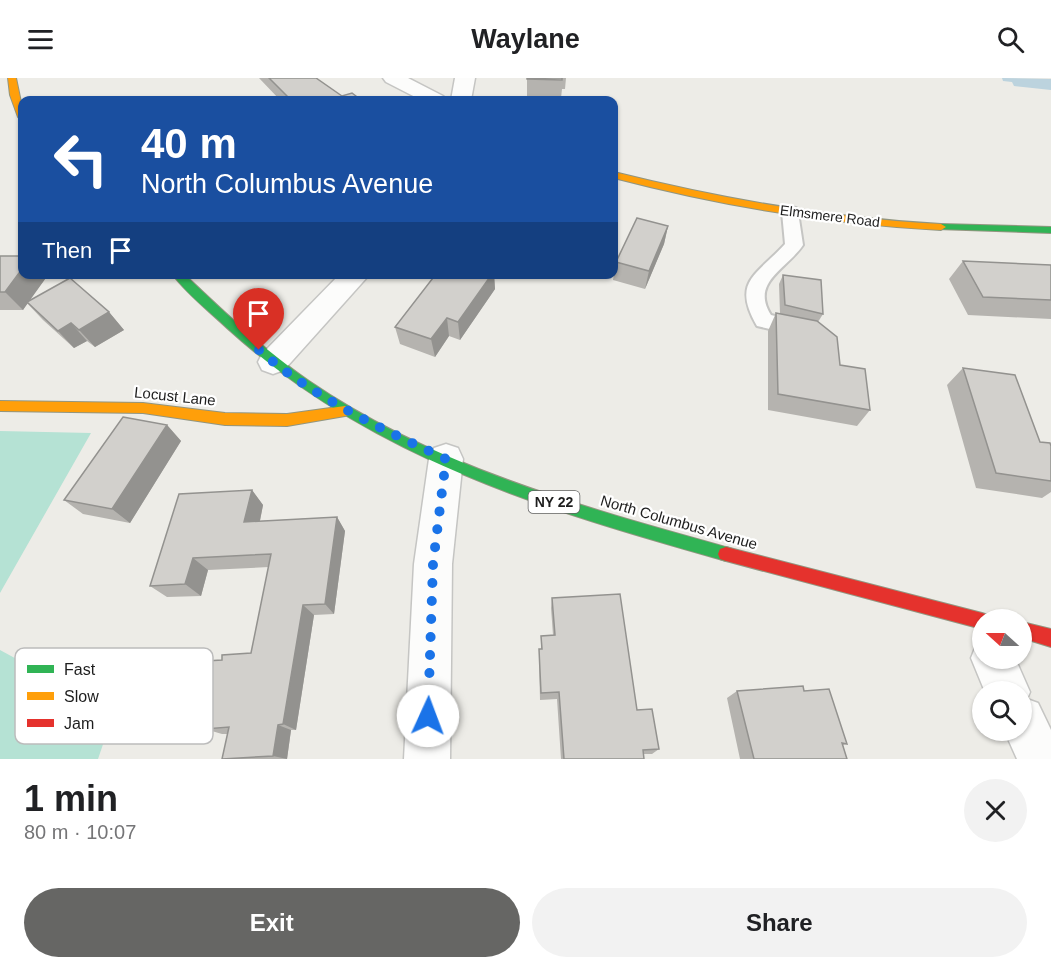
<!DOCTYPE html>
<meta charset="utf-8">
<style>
:root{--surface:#fff;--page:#f2f2f2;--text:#202124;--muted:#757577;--accent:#666664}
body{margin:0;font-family:Helvetica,sans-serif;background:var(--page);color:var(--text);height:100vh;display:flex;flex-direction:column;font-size:22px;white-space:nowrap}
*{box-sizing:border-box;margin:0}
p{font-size:20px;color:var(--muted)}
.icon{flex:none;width:33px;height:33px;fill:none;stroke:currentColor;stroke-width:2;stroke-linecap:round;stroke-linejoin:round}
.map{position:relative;height:681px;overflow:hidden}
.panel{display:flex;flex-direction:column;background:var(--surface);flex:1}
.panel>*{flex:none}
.banner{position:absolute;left:18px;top:18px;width:600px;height:183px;border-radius:12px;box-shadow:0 2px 4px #0004;background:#1a4fa0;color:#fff;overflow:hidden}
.needle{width:39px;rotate:291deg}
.fabs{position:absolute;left:972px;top:531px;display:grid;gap:12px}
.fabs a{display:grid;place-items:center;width:60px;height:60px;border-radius:50%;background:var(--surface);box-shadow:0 2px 4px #0004;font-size:30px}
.pin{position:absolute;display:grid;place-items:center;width:51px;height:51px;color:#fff;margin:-62px -26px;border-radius:50% 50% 50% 0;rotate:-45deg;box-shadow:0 0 6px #0007}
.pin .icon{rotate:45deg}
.me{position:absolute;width:66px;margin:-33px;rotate:2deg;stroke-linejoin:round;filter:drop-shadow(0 0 4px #0008)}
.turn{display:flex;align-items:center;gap:21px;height:126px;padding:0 24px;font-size:27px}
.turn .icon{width:78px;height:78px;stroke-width:2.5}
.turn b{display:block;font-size:42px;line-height:51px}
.then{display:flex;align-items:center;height:57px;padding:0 24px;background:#0003;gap:12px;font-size:22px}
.round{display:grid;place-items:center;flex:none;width:63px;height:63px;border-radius:32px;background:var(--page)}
.summary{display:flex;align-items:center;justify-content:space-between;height:102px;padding:0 24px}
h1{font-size:36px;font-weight:800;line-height:45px}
.cta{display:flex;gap:12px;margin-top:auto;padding:12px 24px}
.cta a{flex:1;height:69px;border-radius:36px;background:var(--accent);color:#fff;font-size:24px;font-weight:800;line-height:69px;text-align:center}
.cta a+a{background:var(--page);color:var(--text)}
header{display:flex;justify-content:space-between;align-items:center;height:78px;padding:0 24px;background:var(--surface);font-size:27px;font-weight:800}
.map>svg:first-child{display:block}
.pitch{fill:#b5e2d4}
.water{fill:#bcd3de}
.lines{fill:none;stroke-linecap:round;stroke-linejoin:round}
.lane-casing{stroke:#c5c5c3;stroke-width:4}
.street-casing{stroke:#c5c5c3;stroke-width:3}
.fast-casing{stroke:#929680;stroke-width:2}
.slow-casing{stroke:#929680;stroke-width:2}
.jam-casing{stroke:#929680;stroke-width:2}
.lane{fill:#fcfcfb;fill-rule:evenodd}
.street{fill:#fcfcfb;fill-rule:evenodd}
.fast{fill:#30b455;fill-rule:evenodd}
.slow{fill:#ff9f0a;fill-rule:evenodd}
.jam{fill:#e5322d;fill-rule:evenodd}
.wall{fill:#b5b3af}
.shaded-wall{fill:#93928f}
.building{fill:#d2d0cc;stroke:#93928f;stroke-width:1.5}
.route{stroke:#1a73e8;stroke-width:10;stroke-dasharray:0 18}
.labels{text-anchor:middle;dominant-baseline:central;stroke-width:4.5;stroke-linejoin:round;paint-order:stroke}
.far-street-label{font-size:14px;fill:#1e1e1e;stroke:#fff}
.shield{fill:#fff;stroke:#626262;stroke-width:1.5}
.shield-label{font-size:14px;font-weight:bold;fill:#1e1e1e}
.street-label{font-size:15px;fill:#1e1e1e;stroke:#fff}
.key{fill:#fff;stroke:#bcbcbc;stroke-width:1.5}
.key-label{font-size:16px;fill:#1e1e1e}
</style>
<header><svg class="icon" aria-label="menu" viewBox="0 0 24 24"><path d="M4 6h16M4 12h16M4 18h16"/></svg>Waylane<svg class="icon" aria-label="search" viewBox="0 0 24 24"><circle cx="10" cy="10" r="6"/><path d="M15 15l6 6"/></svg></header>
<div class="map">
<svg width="1051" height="681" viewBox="0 0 1051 681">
<rect width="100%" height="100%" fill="#edece7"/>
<path class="pitch" d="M0,353l91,2 -91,160z
M0,572l114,62 -16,47h-98z"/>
<path class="water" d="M1002,0l49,1v11l-37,-4 -2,-4 -9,-1z"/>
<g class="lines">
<defs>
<path id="lane" d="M790,129l6,1 2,4 5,33c-16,24 -53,37 -32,70l37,9 3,5 -3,5 -7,2 -44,-10c-26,-45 0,-51 28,-82l-3,-32 2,-4z"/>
<path id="street" d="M383,0h25l35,18 3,4h-25l-35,-18z
M455,0h20l-4,22h-20z
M340,196h30l-86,96 -11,4 -11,-4 -4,-8 4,-8z
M446,366l12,4 5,11 -11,105 -2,195h-46l10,-195 15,-105 5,-11z
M982,563v17h33l15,34 -3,7 11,4 13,27v29h-34l-13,-29h18v-38h-37l-14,-34 6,-15z"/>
<path id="fast" d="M941,146l110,3v6l-114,-4v-4z
M172,196h12c40,38 80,76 125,107 124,85 273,126 417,166l6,2 2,5 -2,5 -6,2c-181,-51 -356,-103 -499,-233 -18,-17 -40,-34 -55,-54z"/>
<path id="slow" d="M8,0h8l6,29v12l-4,-2 -8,-22z
M614,94c108,27 216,46 327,52l5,3 -5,3c-111,-6 -220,-24 -327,-52z
M0,323l143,2 82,10 62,1 58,-8 5,1 2,4 -2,4 -5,1 -58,10 -62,-1 -82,-12 -143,-2z"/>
<path id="jam" d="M726,469l256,66 6,2 2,5h-8v9l-256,-68 -6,-2 -2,-5 2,-5z
M1022,544l29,7v18l-29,-9z"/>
</defs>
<use href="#lane" class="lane-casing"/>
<use href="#street" class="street-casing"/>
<use href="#fast" class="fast-casing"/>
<use href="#slow" class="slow-casing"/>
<use href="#jam" class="jam-casing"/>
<use href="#lane" class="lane"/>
<use href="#street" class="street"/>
<use href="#fast" class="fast"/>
<use href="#slow" class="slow"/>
<use href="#jam" class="jam"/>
</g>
<path class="wall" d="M259,0h57l26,18 19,4h-81z
M527,0h39l-1,11h-3l-1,9 -34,-1z
M668,148l-4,18 -19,45 -32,-9 3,-18z
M0,178l48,19 -19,25 80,12 15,18 -29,17 -8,-6 -13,7 -31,-28 -16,-17 -4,7h-23z
M963,183l88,4v54l-83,-4 -19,-36z
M436,196h58l1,15 -35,51 -11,-4 -14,21 -35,-13 -5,-17z
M783,197l40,39 -5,8 22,43 30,45 -13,16 -89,-16v-79l8,-18 4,1 -1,-30z
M963,290l77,74 11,4v46l-9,6 -66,-10 -29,-103z
M167,347l14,16 -51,82 -47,-9 -19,-14z
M252,412l11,15 -3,16 77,-4 8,14 -11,83 -20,1 -18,115h-5l-4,29h-65l6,-25h-6l-17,-5 6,-26 -15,-5 26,-38 29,-7 18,-86 -61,3 -7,26 -34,1 -17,-11z
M552,520l85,112 22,39 -7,5h-8v5h-83l-4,-60 -17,1 -1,-42v-9h2v-13l12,-1 -2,-27z
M737,613h67l43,53 -4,1 4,14h-107l-13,-61z"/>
<path class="shaded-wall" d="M668,148l-4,18 -19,45 4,-18z
M22,191v5l26,1 -25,35 -18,-18z
M492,196h2l1,15 -35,51 -2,-18z
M109,234l15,18 -29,17 -16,-17z
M447,240l2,18 -14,21 -4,-18z
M71,245l16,18 -13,7 -16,-17z
M167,347l14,16 -51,82 -18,-14z
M252,412l11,15 -6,30 -13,-13z
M337,439l8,14 -11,83 -9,-10z
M193,480l15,12 -7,26 -16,-12z
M303,527l11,10 -18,115 -13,-6z
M278,647l13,5 -4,29 -14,-3z"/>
<path class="building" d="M269,0h47l26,18 10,-3 9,7h-70z
M527,0h35v2l-35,-1z
M637,140l31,8 -19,45 -33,-9z
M0,178h22v13l-17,23h-5z
M963,183l88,4v35l-68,-3z
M436,196h56l-34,48 -11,-4 -16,21 -36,-12z
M783,197l38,5 2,34 -38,-9z
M70,200l39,34 -30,18 -8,-7 -13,8 -31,-29z
M776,235l41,8 20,16 3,28 25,4 5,41 -92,-16z
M963,290l52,7 25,67 10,1 1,3v35l-55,-8z
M123,339l44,8 -55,84 -48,-9z
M252,412l-8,32 93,-5 -12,87 -22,1 -20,119 -5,1 -5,31 -51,3 7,-32 -24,2 7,-32 -16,1 9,-37 17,-1v-5l29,-2 20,-99 -78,4 -8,26 -35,2 29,-92z
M620,516l17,116 15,-1 7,40 -16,1 1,9h-80l-5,-67 -18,1 -2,-44h3l-1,-13 14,-1 -3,-37z
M803,608l1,5 25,-2 18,55 -5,-1 5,16h-93l-17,-68z"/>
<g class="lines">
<path class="route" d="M259,272c55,48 121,78 187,109l-13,105 -5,152"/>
</g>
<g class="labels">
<g class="far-street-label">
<text transform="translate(830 138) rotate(7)">Elmsmere Road</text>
</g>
<rect class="shield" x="528.5" y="413" width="51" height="22" rx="4.5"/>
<g class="shield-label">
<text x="554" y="424">NY 22</text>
</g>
<g class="street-label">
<text transform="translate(175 318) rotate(6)">Locust Lane</text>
<text transform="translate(679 444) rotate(16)">North Columbus Avenue</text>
</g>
</g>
<rect x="15" y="570" width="198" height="96" rx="9" class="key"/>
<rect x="27" y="587" width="27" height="8" fill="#30b455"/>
<rect x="27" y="614" width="27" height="8" fill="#ff9f0a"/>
<rect x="27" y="641" width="27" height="8" fill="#e5322d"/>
<g class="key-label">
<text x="64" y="597">Fast</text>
<text x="64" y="624">Slow</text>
<text x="64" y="651">Jam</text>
</g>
</svg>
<div class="fabs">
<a><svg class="needle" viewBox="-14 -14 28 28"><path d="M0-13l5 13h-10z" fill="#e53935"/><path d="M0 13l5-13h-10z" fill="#757577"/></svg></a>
<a><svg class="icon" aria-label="search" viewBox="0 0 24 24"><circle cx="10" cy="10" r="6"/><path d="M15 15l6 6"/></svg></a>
</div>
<div class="pin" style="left:259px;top:272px;background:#d93025"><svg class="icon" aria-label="arrive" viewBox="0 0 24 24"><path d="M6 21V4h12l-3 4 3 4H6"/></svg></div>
<svg class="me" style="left:428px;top:638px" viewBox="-20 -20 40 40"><circle r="19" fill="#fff"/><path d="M0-13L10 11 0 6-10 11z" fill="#1a73e8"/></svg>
<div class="banner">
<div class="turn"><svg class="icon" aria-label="left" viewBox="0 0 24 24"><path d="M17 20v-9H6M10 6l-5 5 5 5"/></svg><div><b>40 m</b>North Columbus Avenue</div></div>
<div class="then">Then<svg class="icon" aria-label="arrive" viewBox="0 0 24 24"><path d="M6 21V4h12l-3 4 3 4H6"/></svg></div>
</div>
</div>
<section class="panel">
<div class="summary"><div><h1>1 min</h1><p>80 m · 10:07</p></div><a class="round"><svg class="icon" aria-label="close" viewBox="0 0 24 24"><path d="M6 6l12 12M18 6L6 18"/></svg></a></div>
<div class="cta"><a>Exit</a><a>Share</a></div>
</section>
